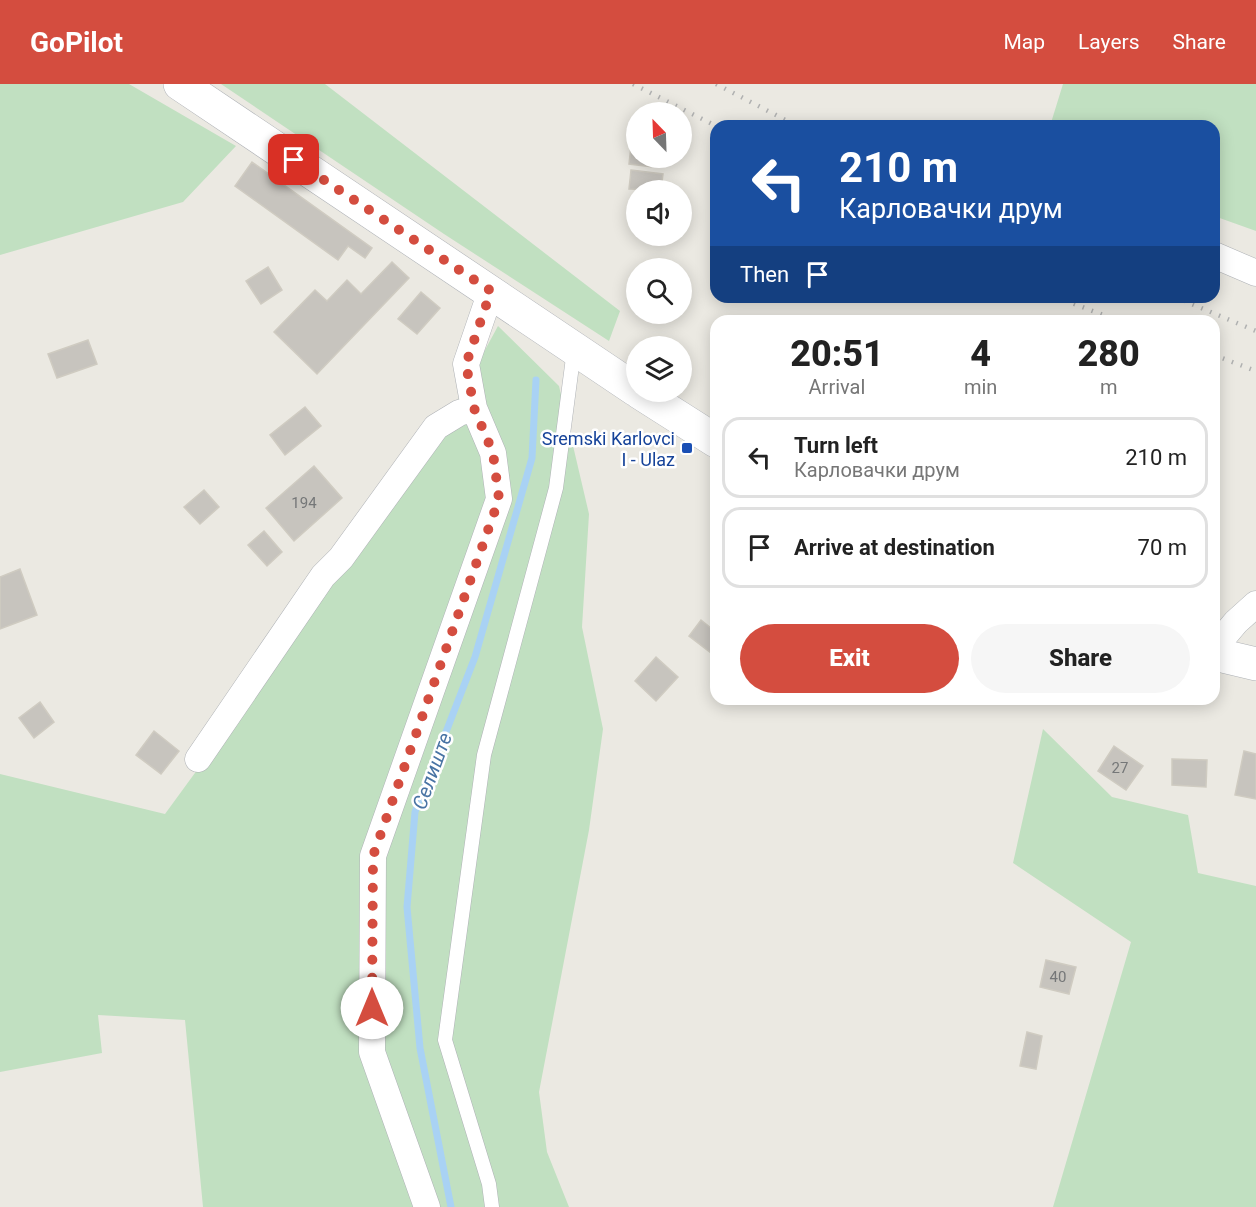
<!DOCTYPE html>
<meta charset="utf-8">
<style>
:root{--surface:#fff;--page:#f6f6f6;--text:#222;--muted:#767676;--line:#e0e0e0;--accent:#d44d3f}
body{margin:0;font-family:Roboto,sans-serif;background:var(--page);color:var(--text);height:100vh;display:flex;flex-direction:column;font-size:22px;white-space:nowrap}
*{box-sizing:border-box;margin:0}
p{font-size:20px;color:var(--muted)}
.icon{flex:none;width:33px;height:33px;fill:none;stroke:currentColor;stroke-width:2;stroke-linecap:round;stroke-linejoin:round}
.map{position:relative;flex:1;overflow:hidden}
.panel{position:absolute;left:710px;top:231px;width:510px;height:390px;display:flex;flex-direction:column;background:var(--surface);border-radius:18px;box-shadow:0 3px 15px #0003}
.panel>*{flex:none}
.top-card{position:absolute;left:710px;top:36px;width:510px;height:183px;border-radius:18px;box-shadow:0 3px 15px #0003;background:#1a4fa0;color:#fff;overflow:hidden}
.needle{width:39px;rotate:337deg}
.fabs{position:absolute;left:626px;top:18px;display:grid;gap:12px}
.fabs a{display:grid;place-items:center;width:66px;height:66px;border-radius:50%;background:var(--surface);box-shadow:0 3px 15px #0003;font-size:30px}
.pin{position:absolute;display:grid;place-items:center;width:51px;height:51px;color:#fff;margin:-26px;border-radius:12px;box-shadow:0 3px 9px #0006}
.me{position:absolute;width:66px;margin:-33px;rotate:0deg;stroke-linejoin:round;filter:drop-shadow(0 0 4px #0008)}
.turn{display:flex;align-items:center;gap:21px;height:126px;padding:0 30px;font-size:27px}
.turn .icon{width:78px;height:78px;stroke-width:2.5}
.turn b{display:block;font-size:42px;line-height:51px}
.then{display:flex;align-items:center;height:57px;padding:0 30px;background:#0003;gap:12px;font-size:22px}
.eta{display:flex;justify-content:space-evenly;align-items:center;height:102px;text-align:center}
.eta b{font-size:36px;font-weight:800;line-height:42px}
.action{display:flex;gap:12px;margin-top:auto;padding:12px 30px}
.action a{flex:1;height:69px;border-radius:36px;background:var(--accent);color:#fff;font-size:24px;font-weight:800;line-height:69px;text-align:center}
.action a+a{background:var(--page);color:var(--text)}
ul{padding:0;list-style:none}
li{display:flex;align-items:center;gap:18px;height:81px;margin:0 12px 9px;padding:0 18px;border:3px solid var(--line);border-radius:18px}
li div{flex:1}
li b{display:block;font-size:22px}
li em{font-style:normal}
header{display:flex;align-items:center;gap:36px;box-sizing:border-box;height:84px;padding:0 30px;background:var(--accent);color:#fff}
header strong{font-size:28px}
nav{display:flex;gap:33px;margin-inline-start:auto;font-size:21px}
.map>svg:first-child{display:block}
.green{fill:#c1e0c1}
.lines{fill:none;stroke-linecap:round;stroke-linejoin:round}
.stream{stroke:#a9d2f4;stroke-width:7}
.building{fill:#c7c4be;stroke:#cfcbc1;stroke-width:1.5}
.service-casing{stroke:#afb2b6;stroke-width:15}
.minor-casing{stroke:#afb2b6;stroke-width:27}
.secondary-casing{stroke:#aeb1b6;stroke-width:34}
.service{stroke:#fff;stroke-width:14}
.minor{stroke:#fff;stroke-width:26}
.secondary{stroke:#fff;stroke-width:33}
.rail{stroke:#b0b1b1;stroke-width:4.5;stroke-dasharray:1.5 8;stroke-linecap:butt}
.route{stroke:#d44d3f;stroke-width:10;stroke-dasharray:0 18}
.transit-dot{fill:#1a4fb4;stroke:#fff;stroke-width:2}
.labels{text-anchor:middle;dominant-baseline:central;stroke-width:5;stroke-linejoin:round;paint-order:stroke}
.number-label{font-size:15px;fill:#757778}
.transit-label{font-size:18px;fill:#164399;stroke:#fff;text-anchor:end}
.water-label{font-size:20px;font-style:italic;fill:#4974a4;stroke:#fff}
</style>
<header>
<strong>GoPilot</strong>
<nav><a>Map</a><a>Layers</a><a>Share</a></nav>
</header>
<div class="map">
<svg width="1256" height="1123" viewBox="0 0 1256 1123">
<rect width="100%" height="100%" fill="#ebe9e2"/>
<path class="green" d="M0,0h129l107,62 -53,56 -183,53z
M221,0h104l295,227 -11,30 -165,-107z
M1063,0h193v147l-42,-15v-90h-164z
M498,242l61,60 30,128 -7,113 21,102 -14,101 -50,262 8,60 22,55h-366l-18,-187 -87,-5 4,38 -102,19v-298l165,40 232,-318 57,-89z
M1043,645l69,68 76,18 10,58 58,13v321h-203l78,-265 -118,-79z"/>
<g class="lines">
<path class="stream" d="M451,1123l-31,-159 -13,-141 8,-95 60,-155 57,-199 4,-78"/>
</g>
<path class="building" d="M632,53l4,1v20h18l-1,9 -24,-3z
M252,78l120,86 -7,10 -17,-12 -10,14 -103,-74z
M631,86l32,4 -2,16 -32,-1z
M392,178l17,16 -92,96 -43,-42 41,-42 12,11 20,-21 14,14z
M268,183l14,23 -21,14 -15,-23z
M421,208l19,16 -23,26 -19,-15z
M88,256l9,24 -40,14 -9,-24z
M305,323l16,19 -36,29 -15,-20z
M314,382l28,32 -48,43 -28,-33z
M204,406l15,17 -19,17 -16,-17z
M264,447l18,21 -15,14 -19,-21z
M20,485l17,46 -37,14v-52z
M701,536l15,12v15l-5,6 -22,-17z
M656,573l22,20 -22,24 -21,-20z
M40,618l14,20 -20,16 -15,-20z
M154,647l25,20 -18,23 -25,-19z
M1114,662l29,20 -17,24 -28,-19z
M1244,667l12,3v45l-21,-4z
M1172,675l35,1 -1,27 -34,-2z
M1046,876l30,7 -7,27 -29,-7z
M1027,948l15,4 -6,33 -16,-3z"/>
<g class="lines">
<defs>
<path id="service" d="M492,1123l-3,-23 -44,-144 39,-285 72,-267 18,-138"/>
<path id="minor" d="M1214,171l42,18
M1214,564l22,-26 20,-18
M198,675l125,-183 18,-18 95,-131 23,-14 15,-5
M427,1123l-55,-155 1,-196 126,-357 -6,-46 -19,-45 -8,-44 25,-73"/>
<path id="secondary" d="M180,0l456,306
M639,308l77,49
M1214,570l42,10"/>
</defs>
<use href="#service" class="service-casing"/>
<use href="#minor" class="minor-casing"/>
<use href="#secondary" class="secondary-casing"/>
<use href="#service" class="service"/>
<use href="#minor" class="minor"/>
<use href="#secondary" class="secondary"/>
<path class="rail" d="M633,0l83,42
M716,0l81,42
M1056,213l63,24
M1175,213l81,34
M1214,271l42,16"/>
</g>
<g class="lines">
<path class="route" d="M294,76l197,131 -25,73 8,44 19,45 6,46 -126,357 -1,152"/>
</g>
<rect class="transit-dot" x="681" y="358" width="12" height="12" rx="3"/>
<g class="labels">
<g class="number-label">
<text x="304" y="419">194</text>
<text x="1120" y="684">27</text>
<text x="1058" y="893">40</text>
</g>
<g class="transit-label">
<text x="675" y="354">Sremski Karlovci<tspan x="675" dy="21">I - Ulaz</tspan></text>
</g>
<g class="water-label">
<text transform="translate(432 687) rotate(-70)">Селиште</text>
</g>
</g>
</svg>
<div class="fabs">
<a><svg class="needle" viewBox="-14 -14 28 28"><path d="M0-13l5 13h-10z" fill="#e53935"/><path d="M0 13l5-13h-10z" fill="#767676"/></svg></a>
<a><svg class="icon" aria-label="sound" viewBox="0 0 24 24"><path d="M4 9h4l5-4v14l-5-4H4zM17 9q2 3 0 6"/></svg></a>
<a><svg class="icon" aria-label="search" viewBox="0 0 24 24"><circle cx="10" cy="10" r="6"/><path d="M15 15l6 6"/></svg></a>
<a><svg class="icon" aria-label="layers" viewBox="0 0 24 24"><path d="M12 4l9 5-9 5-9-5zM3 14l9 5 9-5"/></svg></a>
</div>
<div class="pin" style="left:294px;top:76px;background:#d93025"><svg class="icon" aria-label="arrive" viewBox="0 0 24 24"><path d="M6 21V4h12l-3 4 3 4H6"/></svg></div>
<svg class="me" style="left:372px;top:924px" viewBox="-20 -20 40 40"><circle r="19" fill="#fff"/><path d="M0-13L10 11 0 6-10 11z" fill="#d44d3f"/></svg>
<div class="top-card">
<div class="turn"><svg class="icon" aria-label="left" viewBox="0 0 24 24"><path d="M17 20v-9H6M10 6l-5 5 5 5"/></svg><div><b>210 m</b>Карловачки друм</div></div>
<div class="then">Then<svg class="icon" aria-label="arrive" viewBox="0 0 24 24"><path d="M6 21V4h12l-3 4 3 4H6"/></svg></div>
</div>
<section class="panel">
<div class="eta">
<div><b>20:51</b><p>Arrival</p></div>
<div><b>4</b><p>min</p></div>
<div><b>280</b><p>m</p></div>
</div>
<ul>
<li><svg class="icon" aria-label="left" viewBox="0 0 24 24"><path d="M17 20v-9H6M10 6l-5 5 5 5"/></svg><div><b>Turn left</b><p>Карловачки друм</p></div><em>210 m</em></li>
<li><svg class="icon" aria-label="arrive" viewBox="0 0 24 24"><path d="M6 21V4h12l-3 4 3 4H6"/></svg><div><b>Arrive at destination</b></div><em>70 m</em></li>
</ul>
<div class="action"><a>Exit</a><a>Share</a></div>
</section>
</div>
